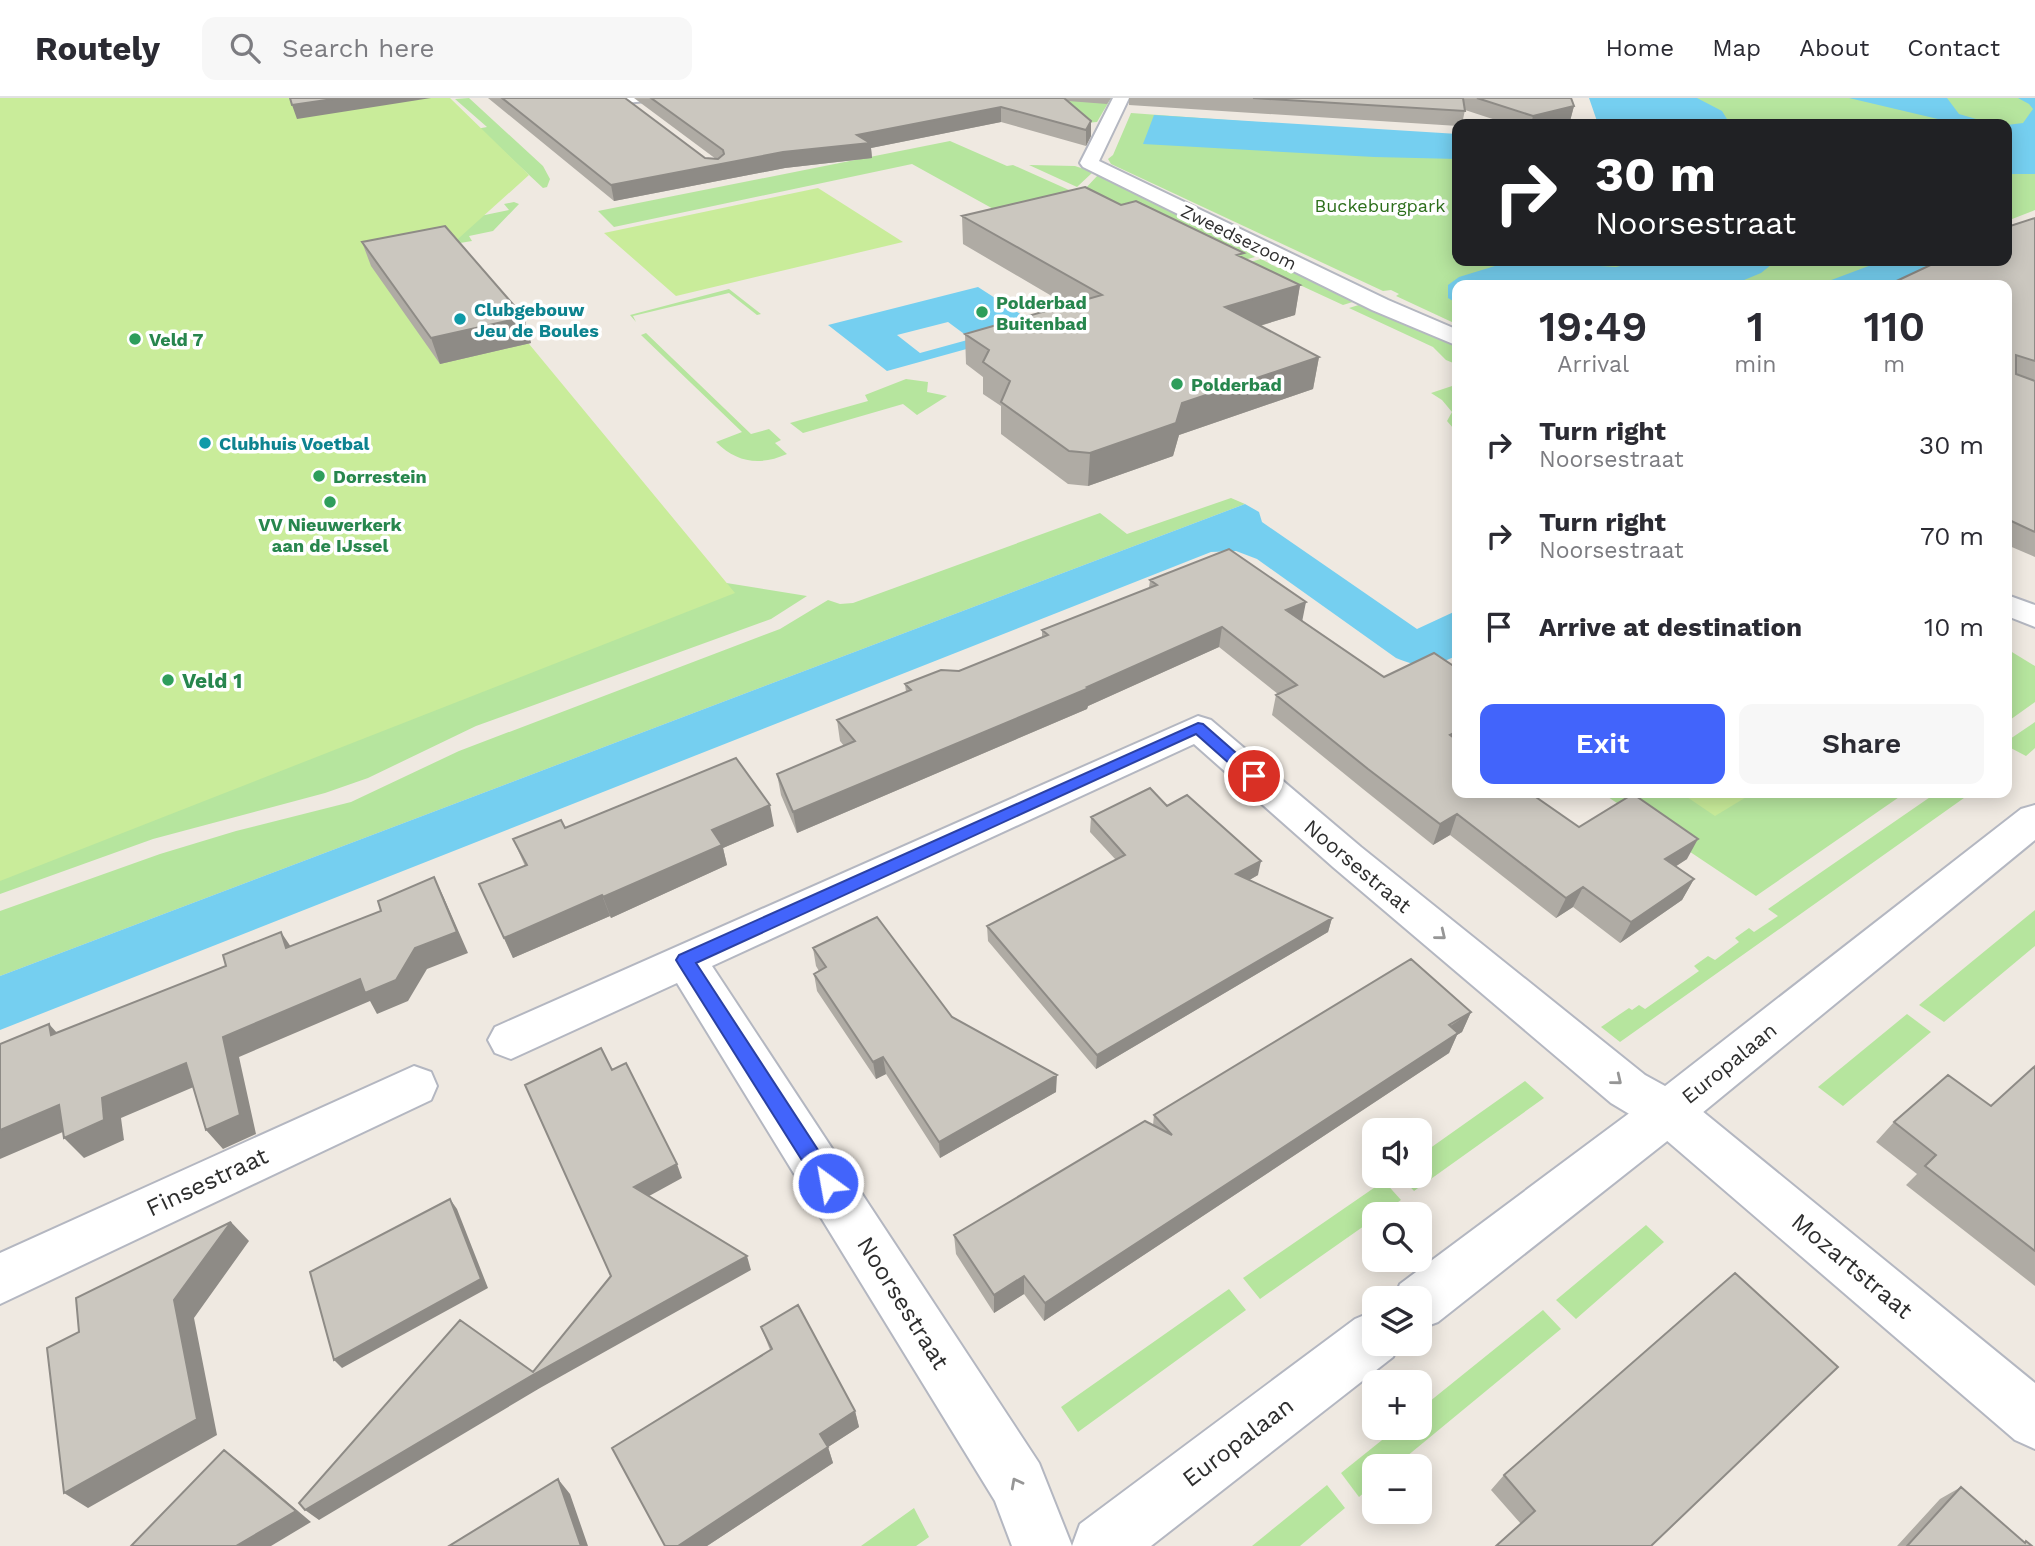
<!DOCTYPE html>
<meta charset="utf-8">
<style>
:root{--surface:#fff;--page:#f7f7f7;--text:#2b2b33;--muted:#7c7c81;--line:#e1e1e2;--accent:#4264fb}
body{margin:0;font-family:"Work Sans",sans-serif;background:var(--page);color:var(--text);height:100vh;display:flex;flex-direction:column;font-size:26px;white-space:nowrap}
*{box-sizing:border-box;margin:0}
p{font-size:23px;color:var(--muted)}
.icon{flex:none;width:38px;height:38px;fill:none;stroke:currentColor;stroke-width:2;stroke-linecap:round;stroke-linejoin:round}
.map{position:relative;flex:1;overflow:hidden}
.panel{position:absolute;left:1452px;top:182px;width:560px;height:518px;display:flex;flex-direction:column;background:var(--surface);border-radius:14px;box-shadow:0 4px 18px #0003}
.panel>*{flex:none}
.guide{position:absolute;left:1452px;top:21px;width:560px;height:147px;border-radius:14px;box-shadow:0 4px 18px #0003;background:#202124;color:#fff;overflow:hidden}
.buttons{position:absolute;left:1362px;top:1020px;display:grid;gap:14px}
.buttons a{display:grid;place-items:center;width:70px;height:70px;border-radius:14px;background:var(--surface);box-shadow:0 4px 18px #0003;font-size:35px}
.pin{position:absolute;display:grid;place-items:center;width:60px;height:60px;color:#fff;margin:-30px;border:4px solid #fff;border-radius:50%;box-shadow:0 2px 7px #0007}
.me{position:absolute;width:77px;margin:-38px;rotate:328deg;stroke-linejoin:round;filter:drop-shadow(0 0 5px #0008)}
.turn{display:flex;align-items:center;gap:24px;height:147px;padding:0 28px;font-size:32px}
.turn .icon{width:91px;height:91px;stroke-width:2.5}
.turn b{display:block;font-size:49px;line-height:60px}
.eta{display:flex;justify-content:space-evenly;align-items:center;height:119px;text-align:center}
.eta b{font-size:42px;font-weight:600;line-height:49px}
.action{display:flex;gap:14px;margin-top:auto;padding:14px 28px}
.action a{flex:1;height:80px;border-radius:14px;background:var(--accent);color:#fff;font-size:28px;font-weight:600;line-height:80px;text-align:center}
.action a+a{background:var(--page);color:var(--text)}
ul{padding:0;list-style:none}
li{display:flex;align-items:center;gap:21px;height:91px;padding:0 28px}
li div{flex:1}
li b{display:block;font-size:26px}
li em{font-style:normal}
header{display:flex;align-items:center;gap:42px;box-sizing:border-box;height:98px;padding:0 35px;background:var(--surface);border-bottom:2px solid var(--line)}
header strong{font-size:33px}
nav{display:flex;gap:38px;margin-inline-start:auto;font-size:24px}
.search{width:490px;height:63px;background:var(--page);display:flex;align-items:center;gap:18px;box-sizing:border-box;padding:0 24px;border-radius:14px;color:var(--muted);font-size:26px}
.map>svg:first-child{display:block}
.green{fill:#b6e59e}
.pitch{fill:#c9ec9a}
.water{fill:#75cff0;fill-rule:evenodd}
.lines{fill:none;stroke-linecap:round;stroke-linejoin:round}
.street-casing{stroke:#b4b7c1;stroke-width:4}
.secondary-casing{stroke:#b4b7c1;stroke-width:4}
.street{fill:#fff;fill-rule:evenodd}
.secondary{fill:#fff;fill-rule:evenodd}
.wall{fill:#afaba4}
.shaded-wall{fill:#8e8b86}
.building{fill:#cbc7bf;stroke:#8e8b86;stroke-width:2}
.oneway{stroke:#969696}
.route{fill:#4264fb;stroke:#2b41a3;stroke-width:2}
.leisure-dot{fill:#2e9e5b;stroke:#fff;stroke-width:2.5}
.culture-dot{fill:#0f9aa8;stroke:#fff;stroke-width:2.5}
.labels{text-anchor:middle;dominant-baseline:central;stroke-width:7;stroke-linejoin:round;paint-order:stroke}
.far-park-label{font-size:18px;fill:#2c6e1b;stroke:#fff}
.far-street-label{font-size:18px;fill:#2e2e2e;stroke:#fff}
.far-leisure-label{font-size:18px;font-weight:bold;fill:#27864d;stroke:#fff;text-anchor:start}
.far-culture-label{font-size:18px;font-weight:bold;fill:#0d838f;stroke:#fff;text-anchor:start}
.leisure-label{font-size:21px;font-weight:bold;fill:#27864d;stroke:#fff;text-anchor:start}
.street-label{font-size:21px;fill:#2e2e2e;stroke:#fff}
.near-street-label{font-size:24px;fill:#2e2e2e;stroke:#fff}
</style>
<header>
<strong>Routely</strong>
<div class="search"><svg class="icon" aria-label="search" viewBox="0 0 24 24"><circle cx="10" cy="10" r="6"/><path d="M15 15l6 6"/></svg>Search here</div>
<nav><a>Home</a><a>Map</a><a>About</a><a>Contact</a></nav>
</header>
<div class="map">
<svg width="2035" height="1448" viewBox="0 0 2035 1448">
<rect width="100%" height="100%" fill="#efe9e1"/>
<path class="green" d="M469,0l74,68 7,13 -3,8 -4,1 -61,-57 -22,1 27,-5 -32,-28z
M1074,0h37l-14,24 -12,1 -36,-20z
M1599,0h436v112l-28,11v-97h-401z
M1131,15l327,24v124h449l-62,24h-387v37l-4,1 -58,-27 3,-2 -8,-4 -8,1 -272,-127 -3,-5 5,-4z
M950,43l57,25 6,-1 103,46h-119l-85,-47 -298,63 -16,-16z
M1029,67l46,1 18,6 -16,15z
M1098,77l153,73 -1,6 5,3 -11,3 -160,-70z
M514,104l5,2 -26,27 -24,5 3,5 -18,3 2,-23 53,-11 -5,-6z
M1261,161l17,9h15l66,32 -16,5 -93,-43z
M729,191l32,25 -4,1 -28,-22 -96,23 3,6 -6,-7z
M1365,205l93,39v23l-12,-5 -13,-13 -84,-39z
M646,235l105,101 18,-5 12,11 -6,3 12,11c-27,12 -50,9 -71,-12l26,-10 -101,-97z
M906,281l22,3 -1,10 20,4 -30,19 -14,-11 -100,29 -13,-10 78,-22 -3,-6z
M1458,286v42l-5,2 -6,-7 5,-9 -10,-12 -11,-7z
M1231,400l14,6 -1245,472v-65l160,-57 76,-23 115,-29 108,-51 321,-122 48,-29 12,4 13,-1 247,-90 27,21z
M714,483l93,15 -36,23 -295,107 -108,52 -43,15 -172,46 -153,55v-76z
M2007,551l28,17v36l-28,20z
M2035,624v26l-9,8 -19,-10v-5z
M1602,695h303l-149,103z
M1936,695h35l-351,249 -19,-15 28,-19 3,2 7,-5 6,4 54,-38 -5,-5 14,-10 7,4 24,-18 -4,-4 14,-10 5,4 24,-16 -10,-7z
M2035,812v36l-91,76 -25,-17z
M1907,916l24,18 -88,74 -25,-19z
M1525,983l19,17 -130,93 -14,-15h19v-20z
M1384,1083l17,19 -21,14h-6v5l-114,80 -17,-21z
M1646,1127l18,17 -88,77 -20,-19z
M1229,1191l17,21 -168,122 -17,-25z
M1543,1212l18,19 -166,137h-21v18l-15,13 -18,-24 56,-45h22v-18z
M1327,1387l18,23 -45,38h-48z
M914,1410l15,29 -13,9h-55z"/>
<path class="pitch" d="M0,0h450l79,77 -80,72 286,346 -735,288z
M818,90l85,54 -227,54 -72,-63z
M1681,695h72l-38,23z"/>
<path class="water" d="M1589,0h108l25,13 8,13h-132z
M1849,0h98l12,16 34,10h-34z
M2018,0h17v76h-28v-49l16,-2 10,-14 -4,-5z
M1154,17l304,19v25l-84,-2 -231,-13z
M1643,163h133l-15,12 -29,12h-274v19l-10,-6v-13l11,-8 36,-11 42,-4 79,5z
M1882,163h72l-63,24h-73z
M978,189l64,41 -155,43 -59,-46zM948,224l23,17 -51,14 -23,-18z
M1245,406l14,8 3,10 155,107 41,-19v45c-27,13 -35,14 -62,3l-139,-99 -21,-8 -25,1 -1211,478v-54z"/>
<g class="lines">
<defs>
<path id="street" d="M616,0h32l-2,3 -30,3 -2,-3z
M1113,0h16l-30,63 289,139 70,30v16l-86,-36 -289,-143 -3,-4z
M2007,497l28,10v22l-28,-11z
M1198,618l13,4 150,127 284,228 40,22 350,286v66l-20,-9 -364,-313 -40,-24 -278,-236 -139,-123 -482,222 327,497 33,83h-60l-17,-45 -318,-518 -166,76 -16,-6 -7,-13 7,-13z
M414,968l17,6 6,14 -6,14 -431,204v-51z"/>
<path id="secondary" d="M2035,707v35l-350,287 -247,195 -19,7v-31h-25l6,-14 251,-187 370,-288z
M1374,1213v33h25l-6,13 -242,189h-79l8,-22 275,-205z"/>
</defs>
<use href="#street" class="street-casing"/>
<use href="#secondary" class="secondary-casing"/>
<use href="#street" class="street"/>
<use href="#secondary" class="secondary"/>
</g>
<path class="wall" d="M488,0h137l80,60 11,1 -82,-61h477l-4,6 -39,-3 23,35 -5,10 -85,-24 -130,26 1,10 -87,10 -171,33z
M1129,0h442l3,8 -4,15 -13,3h-49l-43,-14 -3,14h-4v2l-329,-21z
M1121,107l122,53 57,27 -5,30 -35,11 59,31 -6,32 -134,46 -6,21 -85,30 -20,-2 -67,-50v-28l-18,-12v-17l-17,-13 -1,-30 102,-29 -104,-61 -1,-28z
M2035,120v339l-28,-12v-260z
M362,144l162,75 7,26 -91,21 -69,-98z
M1150,482l152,41 156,172 229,66 -12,8 19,12 -12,21 -62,43 -47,-36 -17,11 -106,-83 -17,10 -70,-56 -91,-74 4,-20 2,-1 -59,-47 -131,59 -1,3 -290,124 -16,-38 -4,-21 67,-28 -4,-5 -3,-21 69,-28 -1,-8 54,-13 83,-33v-8l107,-42z
M1167,708l91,69 -9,5 83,38 -4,14 -232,137 -108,-128 -1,-15 129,-66 -26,-28 1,-15z
M774,728l-51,22 4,17 -116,53 -1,-2 -97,42 -34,-74 46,-18 -12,-27z
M813,850l139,69 104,75 -116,66 -54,-84 -10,5 -59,-88 -3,-17 5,-3 -3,-5z
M1471,914l-9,20 -5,3 -8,18 -405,268 -20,-27 -30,19 -38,-59 -2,-19 199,-110 1,-10z
M2035,968v220l-129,-101 11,-11 -41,-32 18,-20 97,-16z
M761,1229l94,84 4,16 -31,20 5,16 -126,83h-42l105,-196z
M1504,1377l147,71 -130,-22 -30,-34z
M1961,1389l63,56 2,-2 6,5h-135l43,-47z"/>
<path class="shaded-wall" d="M340,0h91l-134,21 -5,-14z
M1574,8l-4,15 -13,3h-26l2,-8z
M1001,9v15l-130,26 1,10 -87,10 -171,33 -3,-16 246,-50z
M1091,23v15l-5,10v-16z
M1300,187l-5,30 -73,22 3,-30z
M524,219l7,26 -91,21 -9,-26z
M1319,259l-6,32 -134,46 -6,21 -85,30 2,-33 92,-50z
M1306,504l-4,20 -16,-12z
M1222,529l-3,20 -131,59 -1,3 -290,124 -4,-21 294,-125z
M1458,633v17l-8,-13z
M770,707l4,21 -51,22 4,17 -116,53 -8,-21 109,-67z
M1457,716l-7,21 -17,10 7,-21z
M1698,741l-11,20 -33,21 11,-21z
M1261,763l-3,14 -24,14 2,-15z
M434,779l10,21 24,55 -41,16 -19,32 -31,13 -7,-13 -131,56 17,77 -33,15 -17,-19 17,-93 137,-58z
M1694,781l-12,21 -62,43 11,-21z
M1583,789l-10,20 -17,11 10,-20z
M602,797l8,21 -97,42 -9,-20z
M1332,820l-4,14 -232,137 1,-14z
M281,834l14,21 -9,-5z
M1471,914l-9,20 -5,3 -8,18 -405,268 1,-18z
M49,926l19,21 -17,-10z
M883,959l3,17 -10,5 -3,-17z
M186,965l17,20 -82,35 3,22 -40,18 -20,-20 38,-40z
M1057,977l-1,17 -116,66 -1,-16z
M59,1007l20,20 -79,34v-29z
M677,1066l5,14 -42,23 -6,-14z
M450,1101l7,10 31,79 -146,80 -8,-8z
M231,1124l18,19 -55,77 23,117 -129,73 -24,-15 110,-193z
M747,1158l4,14 -211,118 -221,132 -14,-10 226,-134z
M1024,1178v18l-30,19v-18z
M855,1313l4,16 -34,22 -5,-15z
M828,1349l5,16 -126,83h-29z
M224,1352l16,12 71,60 -40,24h-35z
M558,1381l12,15 18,52h-7z"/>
<path class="building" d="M290,0h50l-48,7z
M502,0h123l80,60 13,1 6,-5 -1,-4 -72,-52h413l27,23 -5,9 -85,-23 -144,28 13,8 -87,9 -172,33z
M1253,0h210l2,13z
M1477,0h94l3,8 -41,10z
M1085,89l36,18 15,-4 108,52 -7,2 63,30 -75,22 94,50 -137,46 -6,20 -86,30 -21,-2 -68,-49 9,-21 -27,-19 6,-12 -24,-16 137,-39 -140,-79z
M2035,120v143l-19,-6v19l19,7v151l-28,-13v-234h-119l51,-24h68v-34z
M445,128l79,91 -93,21 -69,-96z
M1229,451l77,53 -20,8 98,67 50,-24 24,16v62l-8,4 8,6v52h72l49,34 54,-33 65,45 -33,20 29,20 -63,43 -48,-35 -17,11 -109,-84 -17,10 -72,-55 -92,-74 21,-10 -75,-58 -135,60 2,1 -296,124 -16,-38 78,-33 -18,-21 74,-30 -6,-6 36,-14 18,1 89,-36 -6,-5 115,-45 -7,-5z
M736,660l34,47 -58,25 10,15 -119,52 -1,-2 -98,43 -25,-54 48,-19 -14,-26 48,-19 4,8z
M1150,690l17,18 20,-11 74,66 -25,13 96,44 -235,137 -110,-129 138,-71 -34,-38z
M434,779l23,55 -42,16 -19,32 -31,13 -5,-14 -137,58 17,78 -34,15 -20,-67 -84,35 2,22 -40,18 -5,-33 -59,25v-86l49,-20 2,11 175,-69 -3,-11 58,-23 5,16 95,-37 -3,-10z
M877,819l75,100 105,58 -118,67 -56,-85 -10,5 -59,-88 12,-7 -13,-19z
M1411,861l60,53 -22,13 9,8 -413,270 -21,-27 -30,19 -40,-60 191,-114 27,14 -18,-20z
M601,950l11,22 14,-7 51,101 -43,23 113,69 -216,120 -226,134 -6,-7 161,-183 73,52 78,-96 -86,-191z
M2035,968v185l-110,-85 11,-11 -42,-33 54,-47 43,31z
M450,1101l31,80 -147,81 -24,-88z
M231,1124l-57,78 23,119 -133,74 -17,-145 32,-16 -3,-34z
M1735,1175l103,94 -187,179h-155l39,-35 -31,-36z
M798,1207l57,106 -35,23 8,13 -150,99h-13l-53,-98 160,-99 -11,-22z
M224,1352l72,61 -60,35h-105z
M558,1381l23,67h-132z
M1961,1389l64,56 1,-2 6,5h-125z"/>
<defs><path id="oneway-chevron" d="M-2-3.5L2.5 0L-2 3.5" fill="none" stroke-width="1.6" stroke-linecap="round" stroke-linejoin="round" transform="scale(1.75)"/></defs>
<g class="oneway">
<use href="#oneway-chevron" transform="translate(1441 837) rotate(39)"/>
<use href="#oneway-chevron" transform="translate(1617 982) rotate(39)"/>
<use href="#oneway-chevron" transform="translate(1016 1385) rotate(-118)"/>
</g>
<path class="route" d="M1198,625l5,1 56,49 2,3 -2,4h-11l-52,-46 -500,229 139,213 3,7 -3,6 -7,3 -8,-3 -141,-224 -3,-5 3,-5z"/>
<g class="leisure-dot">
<circle cx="982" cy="214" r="7"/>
<circle cx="135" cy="241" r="7"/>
<circle cx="1177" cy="286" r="7"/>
<circle cx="319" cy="378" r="7"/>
<circle cx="330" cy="404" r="7"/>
<circle cx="168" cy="582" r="7"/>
</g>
<g class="culture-dot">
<circle cx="460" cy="221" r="7"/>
<circle cx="205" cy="345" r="7"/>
</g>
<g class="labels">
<g class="far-park-label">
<text x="1380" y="107">Buckeburgpark</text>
</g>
<g class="far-street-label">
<text transform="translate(1239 139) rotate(26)">Zweedsezoom</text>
</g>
<g class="far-leisure-label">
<text x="996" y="204">Polderbad<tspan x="996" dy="21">Buitenbad</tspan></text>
<text x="149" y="241">Veld 7</text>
<text x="1191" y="286">Polderbad</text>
<text x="333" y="378">Dorrestein</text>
<text x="330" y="426" text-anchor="middle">VV Nieuwerkerk<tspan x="330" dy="21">aan de IJssel</tspan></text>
</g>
<g class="far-culture-label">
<text x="474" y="211">Clubgebouw<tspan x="474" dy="21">Jeu de Boules</tspan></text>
<text x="219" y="345">Clubhuis Voetbal</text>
</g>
<g class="leisure-label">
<text x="182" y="582">Veld 1</text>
</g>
<g class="street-label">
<text transform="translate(1358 768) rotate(40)">Noorsestraat</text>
<text transform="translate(1729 965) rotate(-39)">Europalaan</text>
</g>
<g class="near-street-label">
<text transform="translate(207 1084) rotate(-25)">Finsestraat</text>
<text transform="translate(1852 1168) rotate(40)">Mozartstraat</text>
<text transform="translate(903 1205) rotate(58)">Noorsestraat</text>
<text transform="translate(1238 1344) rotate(-37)">Europalaan</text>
</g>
</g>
</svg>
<div class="buttons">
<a><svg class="icon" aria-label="sound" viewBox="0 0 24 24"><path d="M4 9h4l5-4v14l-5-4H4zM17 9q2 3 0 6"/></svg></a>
<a><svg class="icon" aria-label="search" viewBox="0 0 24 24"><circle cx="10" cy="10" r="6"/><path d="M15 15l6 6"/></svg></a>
<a><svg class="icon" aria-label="layers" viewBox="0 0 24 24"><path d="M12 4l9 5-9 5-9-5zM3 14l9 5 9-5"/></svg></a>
<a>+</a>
<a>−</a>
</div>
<div class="pin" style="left:1254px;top:678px;background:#d93025"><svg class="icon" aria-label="arrive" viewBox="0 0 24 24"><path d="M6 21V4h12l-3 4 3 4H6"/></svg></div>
<svg class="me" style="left:828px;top:1085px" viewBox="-20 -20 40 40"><circle r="17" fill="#4264fb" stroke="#fff" stroke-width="3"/><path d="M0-11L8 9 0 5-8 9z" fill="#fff"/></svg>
<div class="guide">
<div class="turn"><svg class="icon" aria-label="right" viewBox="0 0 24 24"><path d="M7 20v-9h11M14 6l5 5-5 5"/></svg><div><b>30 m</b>Noorsestraat</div></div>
</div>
<section class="panel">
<div class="eta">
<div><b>19:49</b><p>Arrival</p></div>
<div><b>1</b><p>min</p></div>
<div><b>110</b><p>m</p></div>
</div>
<ul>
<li><svg class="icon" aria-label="right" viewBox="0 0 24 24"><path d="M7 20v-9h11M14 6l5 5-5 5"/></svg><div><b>Turn right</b><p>Noorsestraat</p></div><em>30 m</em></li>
<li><svg class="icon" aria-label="right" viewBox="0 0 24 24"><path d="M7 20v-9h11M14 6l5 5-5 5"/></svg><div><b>Turn right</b><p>Noorsestraat</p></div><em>70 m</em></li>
<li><svg class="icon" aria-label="arrive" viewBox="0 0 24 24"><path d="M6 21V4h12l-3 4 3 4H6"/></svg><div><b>Arrive at destination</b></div><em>10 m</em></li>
</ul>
<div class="action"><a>Exit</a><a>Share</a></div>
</section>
</div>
